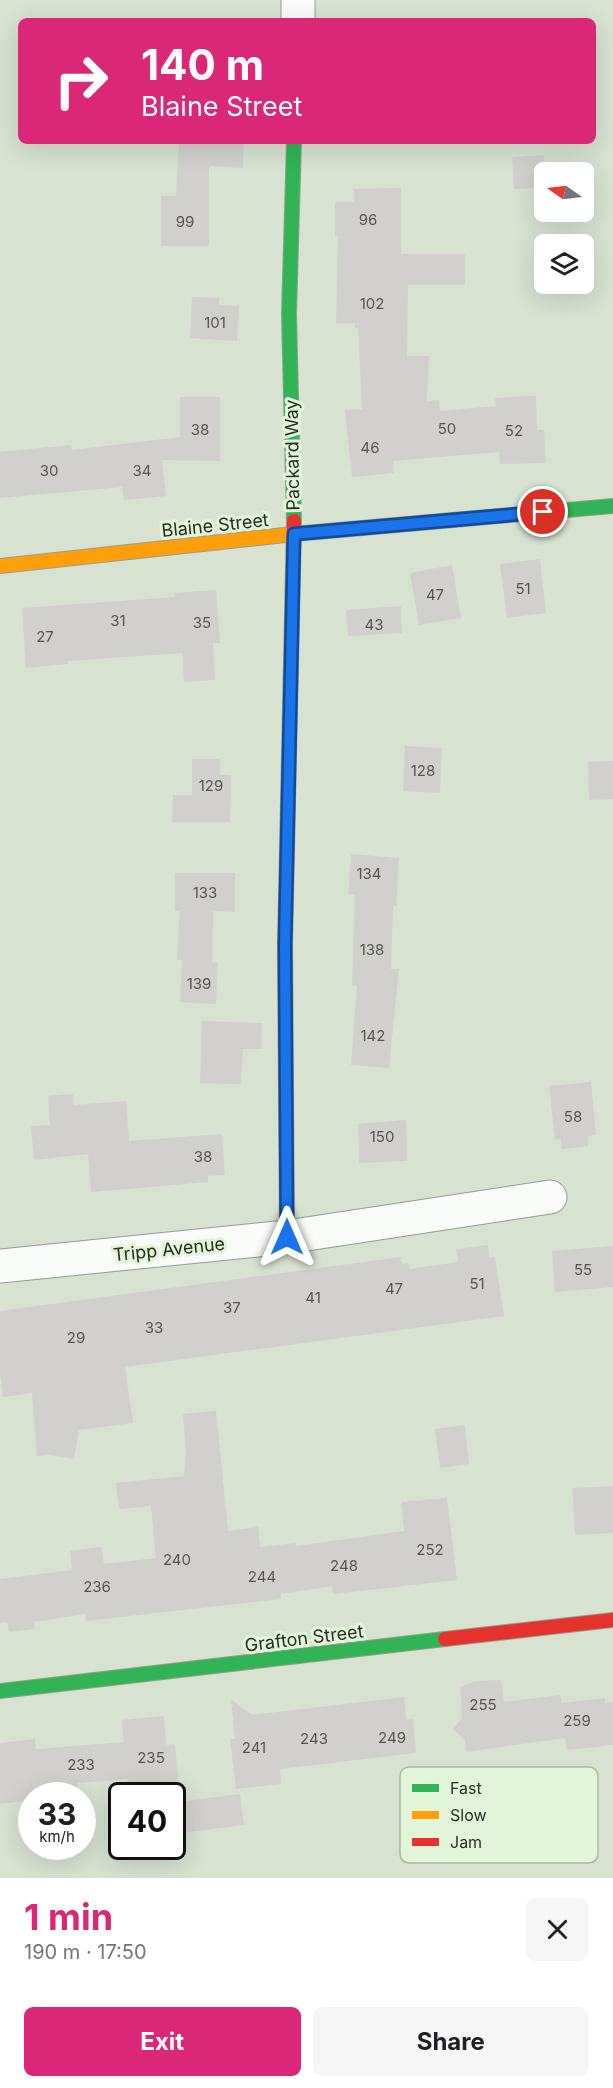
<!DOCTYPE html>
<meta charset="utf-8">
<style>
:root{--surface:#fff;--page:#f6f6f6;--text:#202124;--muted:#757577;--accent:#db2777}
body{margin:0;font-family:Inter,sans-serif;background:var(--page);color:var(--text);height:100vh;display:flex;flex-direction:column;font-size:22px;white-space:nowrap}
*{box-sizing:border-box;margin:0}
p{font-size:20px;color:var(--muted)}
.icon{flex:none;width:33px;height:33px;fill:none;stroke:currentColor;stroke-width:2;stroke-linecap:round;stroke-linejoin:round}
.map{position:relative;height:1878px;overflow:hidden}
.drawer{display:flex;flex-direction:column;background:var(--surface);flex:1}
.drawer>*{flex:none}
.hud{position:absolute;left:18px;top:18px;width:578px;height:126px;border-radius:9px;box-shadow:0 6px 24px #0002;background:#db2777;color:#fff;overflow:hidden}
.needle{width:39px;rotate:284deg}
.controls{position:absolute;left:534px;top:162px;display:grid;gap:12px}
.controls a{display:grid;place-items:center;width:60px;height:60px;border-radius:9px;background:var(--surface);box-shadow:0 6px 24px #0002;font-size:30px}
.speed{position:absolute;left:18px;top:1782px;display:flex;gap:12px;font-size:30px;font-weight:700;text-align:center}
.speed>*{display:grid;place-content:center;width:78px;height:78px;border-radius:50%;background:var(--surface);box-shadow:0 6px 24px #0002;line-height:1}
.speed small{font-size:15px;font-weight:400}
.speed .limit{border:3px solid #111;border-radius:9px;background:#fff;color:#111}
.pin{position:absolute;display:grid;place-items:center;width:51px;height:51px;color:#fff;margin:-26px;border:3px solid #fff;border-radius:50%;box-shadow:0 2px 6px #0007}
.me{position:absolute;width:66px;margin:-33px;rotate:0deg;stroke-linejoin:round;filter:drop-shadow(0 0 4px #0008)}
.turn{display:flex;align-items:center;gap:21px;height:126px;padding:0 24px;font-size:27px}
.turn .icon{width:78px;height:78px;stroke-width:2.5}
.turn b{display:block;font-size:42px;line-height:51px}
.round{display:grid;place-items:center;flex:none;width:63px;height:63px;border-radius:9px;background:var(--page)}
.head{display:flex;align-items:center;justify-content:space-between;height:102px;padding:0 24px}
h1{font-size:36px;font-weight:700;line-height:45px;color:var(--accent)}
.button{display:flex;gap:12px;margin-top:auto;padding:12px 24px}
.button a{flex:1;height:69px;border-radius:9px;background:var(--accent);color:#fff;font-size:24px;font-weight:700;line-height:69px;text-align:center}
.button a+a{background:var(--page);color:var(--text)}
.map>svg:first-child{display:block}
.building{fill:#d2d0cd}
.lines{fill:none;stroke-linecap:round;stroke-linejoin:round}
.street-casing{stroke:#959d90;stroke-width:35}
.fast-casing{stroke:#959d90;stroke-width:16}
.slow-casing{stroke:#959d90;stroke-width:16}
.jam-casing{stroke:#959d90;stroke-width:16}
.street{stroke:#f9fbf8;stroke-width:33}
.fast{stroke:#30b455;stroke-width:14}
.slow{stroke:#ff9f0a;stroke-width:14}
.jam{stroke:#e5322d;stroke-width:14}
.route-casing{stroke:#114b97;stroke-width:15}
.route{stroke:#1a73e8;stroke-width:10}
.labels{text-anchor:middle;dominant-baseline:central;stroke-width:6;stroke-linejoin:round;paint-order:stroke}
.number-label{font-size:15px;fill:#52564d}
.street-label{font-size:18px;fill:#272d22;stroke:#e3f5d8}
.key{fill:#e3f5d8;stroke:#abb9a1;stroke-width:1.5}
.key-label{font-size:16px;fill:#272d22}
</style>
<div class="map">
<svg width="613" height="1878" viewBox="0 0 613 1878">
<rect width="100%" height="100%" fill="#d7e2d1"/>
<path class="building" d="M179,141h65l-1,27 -34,-2v80h-48v-50h15z
M544,155v32l-30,2 -2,-32z
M401,188v66h64v31h-57l-1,71h22l-2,45 12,-1 1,11 56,-5 -1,-8 41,-2 1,34h7l2,33 -46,1 -1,-12 -106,9 1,12 -42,4 -7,-67 17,-1 -4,-81h-3v-5h-19l2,-87h-3v-34h19v-13z
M192,297l27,1v7l20,1 -2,35 -47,-3z
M180,397h40v64l-58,-1 4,36 -42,4 -2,-13 -122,11v-46l71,-7 1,5 108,-13z
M540,559l6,54 -39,5 -7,-54z
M452,565l9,53 -42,7 -9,-52z
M216,590l4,53h-7l2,37 -31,2 -2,-29 -114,8v3l-42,4 -4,-60 153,-11 -1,-4z
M401,606l1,27 -54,3 -2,-26z
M405,746l37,2 -2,45 -37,-2z
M192,759h28v16h11l-1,47h-58l1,-27h19z
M613,761v38l-24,1 -1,-38z
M351,854l48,4 -3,48h-3l-2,63h8l-10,99 -38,-3 6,-79h-5l3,-91 -7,-1z
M175,873h60v39l-22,-1 -1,51 6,1 -2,41 -36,-2 2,-42h-5l3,-49h-5z
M202,1021l60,2 -1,26h-18l-2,35 -41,-1z
M591,1082l5,53 -8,1v10l-26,3 -1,-10 -6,1 -6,-54z
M73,1094l1,11 52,-4 3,40 93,-7 3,41 -17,1v6l-117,10 -3,-38 -54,6 -3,-34 19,-1 -2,-29z
M406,1120l1,41 -48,2 -1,-39z
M488,1245l1,13 6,-1 9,59 -379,51 8,56 -54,7 -5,29 -25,-4 -12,1 -5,-63 -29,4 -3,-25v-61l401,-54 1,7 6,-1 1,6 49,-7 -2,-13z
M613,1246v41l-58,5 -3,-41z
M216,1411l12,120 30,-4 2,20 36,-4v3l108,-15 -3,-29 46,-4 10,82 -124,14 -1,-8 -51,8v5l-195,22 -1,-7 -51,8 1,7 -26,3 -2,-10 -7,1v-44l72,-9 -2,-19 31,-4 3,17 52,-6 -5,-52 -32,3 -3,-26 68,-7 2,-24 -3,-38z
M465,1425l4,39 -29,4 -5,-39z
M613,1486v47l-38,2 -3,-47z
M501,1680l3,22 56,-7 2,8 43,-5v5l8,-1v43l-46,5 -2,-12 -99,14 -1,-12 -12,-11 9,-11 -2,-31 16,-6z
M404,1697l2,23 7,-1 3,34 -136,16 1,15 -45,5 -6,-50h5l-4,-40 21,16z
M164,1716l2,29 9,-1 5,52h-45l-1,-10h-6l-1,-7 -50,4 1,13h-46v4l-32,4v-61l35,-4 1,10 88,-7 -2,-22z
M240,1794l4,31 -62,8 -5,-31z"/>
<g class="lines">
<defs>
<path id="street" d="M298,21v-21
M0,1266l287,-29 263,-40"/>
<path id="fast" d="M453,520l160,-14
M294,521l-5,-207 5,-173
M287,1237l-2,-293 4,-190
M0,1691l445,-52"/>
<path id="slow" d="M0,566l294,-32 159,-14"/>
<path id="jam" d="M289,754l5,-233
M445,1639l168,-19"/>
</defs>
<use href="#street" class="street-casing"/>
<use href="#fast" class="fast-casing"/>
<use href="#slow" class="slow-casing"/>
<use href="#jam" class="jam-casing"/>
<use href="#street" class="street"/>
<use href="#fast" class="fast"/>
<use href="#slow" class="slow"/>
<use href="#jam" class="jam"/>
</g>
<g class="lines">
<defs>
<path id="route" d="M287,1237l-2,-293 9,-410 249,-22"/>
</defs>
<use href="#route" class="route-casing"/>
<use href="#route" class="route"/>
</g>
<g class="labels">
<g class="number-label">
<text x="368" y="219">96</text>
<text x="185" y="221">99</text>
<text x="372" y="303">102</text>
<text x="215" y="322">101</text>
<text x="447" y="428">50</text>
<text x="200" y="429">38</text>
<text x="514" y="430">52</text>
<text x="370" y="447">46</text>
<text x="49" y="470">30</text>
<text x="142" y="470">34</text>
<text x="523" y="588">51</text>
<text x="435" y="594">47</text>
<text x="118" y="620">31</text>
<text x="202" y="622">35</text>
<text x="374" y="624">43</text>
<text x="45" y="636">27</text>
<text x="423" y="770">128</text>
<text x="211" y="785">129</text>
<text x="369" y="873">134</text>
<text x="205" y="892">133</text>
<text x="372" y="949">138</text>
<text x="199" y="983">139</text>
<text x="373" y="1035">142</text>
<text x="573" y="1116">58</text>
<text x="382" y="1136">150</text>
<text x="203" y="1156">38</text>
<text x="583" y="1269">55</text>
<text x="477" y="1283">51</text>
<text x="394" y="1288">47</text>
<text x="313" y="1297">41</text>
<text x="232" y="1307">37</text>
<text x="154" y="1327">33</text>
<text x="76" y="1337">29</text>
<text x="430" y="1549">252</text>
<text x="177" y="1559">240</text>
<text x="344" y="1565">248</text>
<text x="262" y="1576">244</text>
<text x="97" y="1586">236</text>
<text x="483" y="1704">255</text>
<text x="577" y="1720">259</text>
<text x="392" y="1737">249</text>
<text x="314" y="1738">243</text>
<text x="254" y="1747">241</text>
<text x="151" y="1757">235</text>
<text x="81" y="1764">233</text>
</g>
<g class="street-label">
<text transform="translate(292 455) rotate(-91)">Packard Way</text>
<text transform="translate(215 525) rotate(-6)">Blaine Street</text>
<text transform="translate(169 1249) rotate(-6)">Tripp Avenue</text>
<text transform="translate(304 1638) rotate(-7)">Grafton Street</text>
</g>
</g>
<rect x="400" y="1767" width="198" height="96" rx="9" class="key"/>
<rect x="412" y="1784" width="27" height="8" fill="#30b455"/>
<rect x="412" y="1811" width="27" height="8" fill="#ff9f0a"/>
<rect x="412" y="1838" width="27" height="8" fill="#e5322d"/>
<g class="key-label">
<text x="450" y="1794">Fast</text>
<text x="450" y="1821">Slow</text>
<text x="450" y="1848">Jam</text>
</g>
</svg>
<div class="controls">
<a><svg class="needle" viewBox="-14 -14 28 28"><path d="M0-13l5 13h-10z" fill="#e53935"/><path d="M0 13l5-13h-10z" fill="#757577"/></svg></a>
<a><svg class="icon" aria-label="layers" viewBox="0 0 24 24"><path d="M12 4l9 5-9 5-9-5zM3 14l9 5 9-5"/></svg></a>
</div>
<div class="speed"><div>33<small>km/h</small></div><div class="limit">40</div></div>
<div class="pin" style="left:543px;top:512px;background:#d93025"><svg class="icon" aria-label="arrive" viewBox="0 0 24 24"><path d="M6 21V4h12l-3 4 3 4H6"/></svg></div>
<svg class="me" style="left:287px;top:1237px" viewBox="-20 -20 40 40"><path d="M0-17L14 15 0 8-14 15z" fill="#1a73e8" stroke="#fff" stroke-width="4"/></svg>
<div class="hud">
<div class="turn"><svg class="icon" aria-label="right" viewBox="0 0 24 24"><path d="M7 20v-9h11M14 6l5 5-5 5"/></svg><div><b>140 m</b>Blaine Street</div></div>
</div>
</div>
<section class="drawer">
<div class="head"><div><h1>1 min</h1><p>190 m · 17:50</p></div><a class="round"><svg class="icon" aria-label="close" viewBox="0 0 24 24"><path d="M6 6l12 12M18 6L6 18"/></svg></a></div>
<div class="button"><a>Exit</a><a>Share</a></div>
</section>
